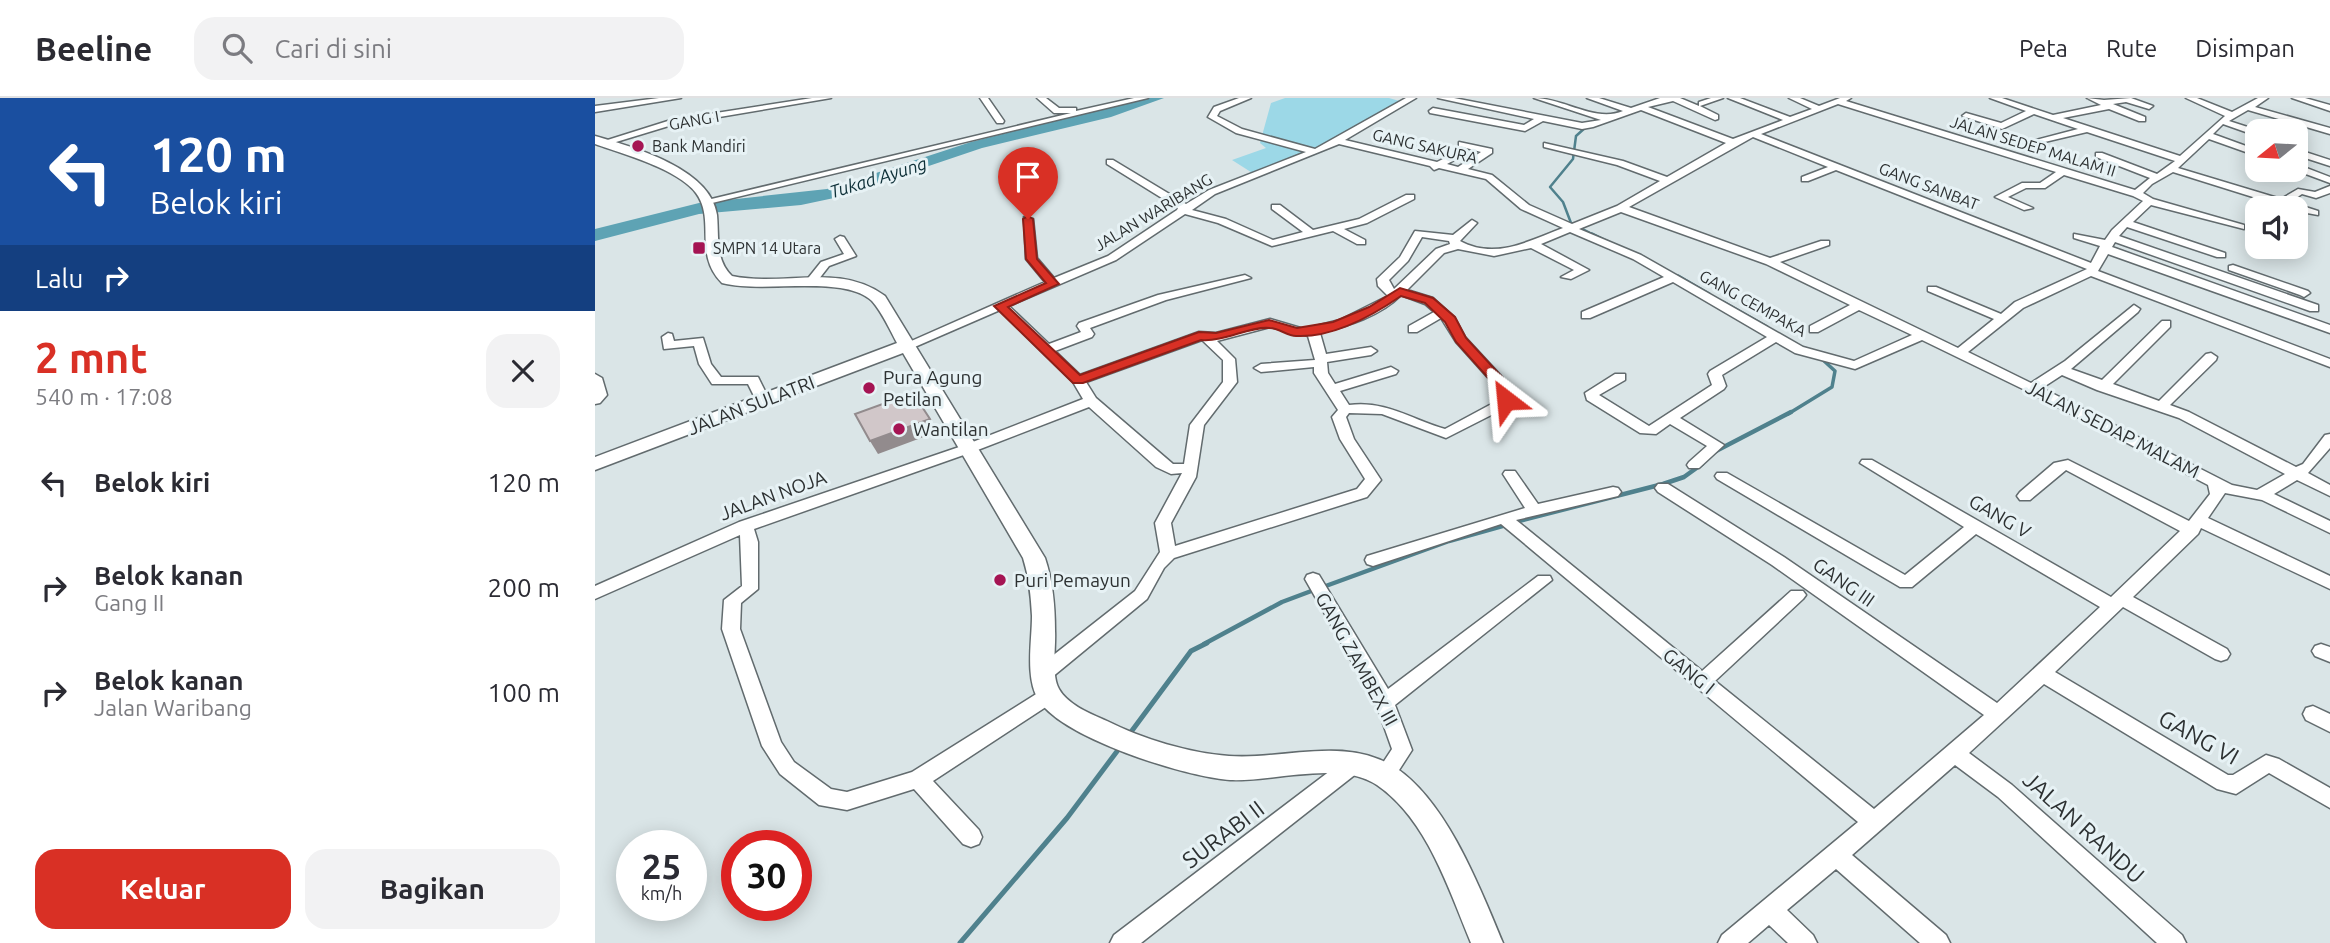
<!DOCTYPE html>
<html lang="id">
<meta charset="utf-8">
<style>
:root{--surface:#fff;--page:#f2f2f3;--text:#2b2b33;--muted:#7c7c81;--line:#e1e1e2;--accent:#d93025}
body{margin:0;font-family:Ubuntu,sans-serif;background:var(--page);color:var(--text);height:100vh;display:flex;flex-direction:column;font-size:26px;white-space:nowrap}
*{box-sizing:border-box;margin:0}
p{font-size:23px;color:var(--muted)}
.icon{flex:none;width:38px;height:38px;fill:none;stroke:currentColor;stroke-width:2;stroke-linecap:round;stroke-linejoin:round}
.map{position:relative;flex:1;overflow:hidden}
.panel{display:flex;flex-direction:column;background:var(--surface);width:595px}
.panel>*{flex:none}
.banner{background:#1a4fa0;color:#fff;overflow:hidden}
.needle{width:46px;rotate:252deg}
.buttons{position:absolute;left:1650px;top:21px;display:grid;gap:14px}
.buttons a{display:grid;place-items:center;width:63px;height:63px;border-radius:14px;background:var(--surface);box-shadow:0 4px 18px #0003;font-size:35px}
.speed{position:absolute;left:21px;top:732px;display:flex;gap:14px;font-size:35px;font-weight:700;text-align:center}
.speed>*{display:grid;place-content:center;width:91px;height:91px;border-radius:50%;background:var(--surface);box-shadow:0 4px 18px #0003;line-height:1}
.speed small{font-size:18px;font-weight:400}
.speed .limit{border:10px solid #d22;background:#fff;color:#111}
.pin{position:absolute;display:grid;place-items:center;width:60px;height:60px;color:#fff;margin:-72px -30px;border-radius:50% 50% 50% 0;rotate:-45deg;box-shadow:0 0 7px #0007}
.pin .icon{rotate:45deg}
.me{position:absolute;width:77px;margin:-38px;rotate:331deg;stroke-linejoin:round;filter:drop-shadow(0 0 5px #0008)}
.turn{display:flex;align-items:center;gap:24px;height:147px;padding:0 35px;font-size:32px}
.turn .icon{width:91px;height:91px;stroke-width:2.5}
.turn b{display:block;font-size:49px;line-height:60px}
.then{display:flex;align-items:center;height:66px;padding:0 35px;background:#0003;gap:14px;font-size:26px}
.round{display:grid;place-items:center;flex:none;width:74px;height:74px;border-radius:21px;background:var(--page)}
.headline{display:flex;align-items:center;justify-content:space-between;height:119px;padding:0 35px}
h1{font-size:42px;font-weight:700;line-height:52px;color:var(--accent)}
.cta{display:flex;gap:14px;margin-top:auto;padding:14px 35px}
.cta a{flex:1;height:80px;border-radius:21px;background:var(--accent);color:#fff;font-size:28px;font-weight:700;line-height:80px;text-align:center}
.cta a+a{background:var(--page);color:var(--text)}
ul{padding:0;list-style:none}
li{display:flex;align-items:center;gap:21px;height:105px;padding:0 35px}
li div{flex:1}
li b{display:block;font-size:26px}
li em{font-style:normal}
header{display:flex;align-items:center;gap:42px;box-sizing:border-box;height:98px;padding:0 35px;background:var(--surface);border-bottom:2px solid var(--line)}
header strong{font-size:33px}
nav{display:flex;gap:38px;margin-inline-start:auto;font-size:24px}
.search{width:490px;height:63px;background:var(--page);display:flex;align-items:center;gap:18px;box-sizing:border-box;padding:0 24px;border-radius:21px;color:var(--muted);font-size:26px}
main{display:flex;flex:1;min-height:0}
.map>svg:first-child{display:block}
.green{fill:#9cd8e7}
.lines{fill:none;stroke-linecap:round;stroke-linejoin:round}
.stream-far3{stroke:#4f818d;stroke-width:2.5}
.stream-far2{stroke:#4f818d;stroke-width:3.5}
.stream-far1{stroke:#4f818d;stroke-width:4.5}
.stream{stroke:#4f818d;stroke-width:5}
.river{fill:#5ea3b4;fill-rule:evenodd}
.minor-casing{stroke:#626b6e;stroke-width:3}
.major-casing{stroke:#626b6e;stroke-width:3}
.minor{fill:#fff;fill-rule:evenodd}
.major{fill:#fff;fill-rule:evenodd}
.shaded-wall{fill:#928b8d}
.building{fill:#d1c7c9;stroke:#928b8d;stroke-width:2}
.route{fill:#d93025;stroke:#8d1f18;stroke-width:2}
.poi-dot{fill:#a51453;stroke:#e7f2f5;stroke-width:2.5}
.labels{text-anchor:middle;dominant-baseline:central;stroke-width:6;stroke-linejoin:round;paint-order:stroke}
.far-street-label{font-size:16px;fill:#2d3132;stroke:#e7f2f5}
.far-poi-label{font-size:16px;fill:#2d3132;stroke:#e7f2f5;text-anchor:start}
.far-water-label{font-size:18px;font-style:italic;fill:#0d2f37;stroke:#e7f2f5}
.poi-label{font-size:19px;fill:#2d3132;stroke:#e7f2f5;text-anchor:start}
.street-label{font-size:19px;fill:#2d3132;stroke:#e7f2f5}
.near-street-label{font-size:23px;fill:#2d3132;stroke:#e7f2f5}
</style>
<header>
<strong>Beeline</strong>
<div class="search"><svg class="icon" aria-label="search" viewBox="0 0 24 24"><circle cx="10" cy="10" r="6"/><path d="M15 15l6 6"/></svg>Cari di sini</div>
<nav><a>Peta</a><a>Rute</a><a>Disimpan</a></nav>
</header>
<main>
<section class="panel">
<div class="banner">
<div class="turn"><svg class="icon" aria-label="left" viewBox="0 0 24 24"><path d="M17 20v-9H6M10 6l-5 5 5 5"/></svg><div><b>120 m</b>Belok kiri</div></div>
<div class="then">Lalu<svg class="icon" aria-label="right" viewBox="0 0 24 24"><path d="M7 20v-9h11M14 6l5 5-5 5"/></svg></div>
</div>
<div class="headline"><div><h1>2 mnt</h1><p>540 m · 17:08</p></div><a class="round"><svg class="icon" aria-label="close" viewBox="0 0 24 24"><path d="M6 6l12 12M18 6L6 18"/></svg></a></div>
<ul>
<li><svg class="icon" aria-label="left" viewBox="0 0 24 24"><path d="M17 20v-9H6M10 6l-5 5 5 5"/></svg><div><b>Belok kiri</b></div><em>120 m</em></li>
<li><svg class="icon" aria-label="right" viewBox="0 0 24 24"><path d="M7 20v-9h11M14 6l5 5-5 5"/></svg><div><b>Belok kanan</b><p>Gang II</p></div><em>200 m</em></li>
<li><svg class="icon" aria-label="right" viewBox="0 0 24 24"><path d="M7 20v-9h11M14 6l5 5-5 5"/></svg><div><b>Belok kanan</b><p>Jalan Waribang</p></div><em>100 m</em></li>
</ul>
<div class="cta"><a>Keluar</a><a>Bagikan</a></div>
</section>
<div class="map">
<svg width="1735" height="845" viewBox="0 0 1735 845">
<rect width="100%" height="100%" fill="#dae5e7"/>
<path class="green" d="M690,0h104l14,4 -66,39 -83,33 -22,-14 34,-12 -6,-5 11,-40z"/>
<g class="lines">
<path class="stream-far3" d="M991,29l-10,9 -3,23 -23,28 13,15 8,21 25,13"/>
<path class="stream-far2" d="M997,136l18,9
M1083,178l31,18
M1128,204l44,25
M1193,316l44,-27 3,-16 -12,-11"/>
<path class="stream-far1" d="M1121,353l75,-39
M920,424l148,-38 21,-7 18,-13
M728,489l126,-46 57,-16
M609,546l78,-42 32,-12"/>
<path class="stream" d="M533,638l63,-85 16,-8
M365,845l107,-125 54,-72"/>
<path class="river" d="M547,0h22l-53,19 -129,31 -148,50 -33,7 -102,9 -104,27v-12l104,-26 128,-14 144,-47z"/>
<defs>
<path id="minor" d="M64,0h22l-86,14v-6z
M217,0h19l-159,27 -69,21 -5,-3 73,-23z
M385,0h8l16,23 -1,2h-6z
M442,0h9l13,10h17v3l58,-13h14l-440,106 -5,-3 368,-88h-17z
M644,0h12l-31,13 -3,5 25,13 73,20 91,-51h10l-71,42 92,22 20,-10 3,1v4l-13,7 11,3 23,-15 -22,-6v-4l33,7v4l-24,16 24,6 37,30 43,19 45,-18 43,-25 -43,-16 -73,-18v-4l79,18 44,16 59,-34 -85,-33 -48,17 -11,2 -39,-8 -18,10 -95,-18 -1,-2 4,-3 91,17 10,-6 -96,-21h16l128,25 19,-3 -67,-22c30,0 61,25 89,13l-36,-13h12l32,10 29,-10h20l19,8v-4l12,-4h12l-23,8 18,9v4l-3,1 -42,-19 -25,6 85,32 50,-19 -55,-22h12l50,19 22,-8 -23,-11h11l19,8 21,-8h11l-5,3 289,89 15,-12 -54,-21v-4h6l55,21 18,-13 -88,-29 -55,13v-4l46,-12 -44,-15 -32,15 -40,-13 4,-3 35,10 25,-12 -36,-13h12l51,17 48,-10 -14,-7 17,2 27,-2 22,8 -4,3 -23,-7 -13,2 32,13v4h-6l-30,-12 -46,9 117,38 45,-40 -39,-18h11l35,14 26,-14h10l-13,9 75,21v6l-82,-24 -19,11 31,10h-3v5l-34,-12 -10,10 44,16v6l-48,-17 -31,29 103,31 17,-10 17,3 15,-6v7l-14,5 -14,-4 -12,8 28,9v4l-22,-4v-3h-8l-115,-36 -21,12 -9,9 10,6 91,26v4l-93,-24 -18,17 92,31v4h-8l-90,-30 -8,9 199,69v6h-8l-195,-69 -3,5 218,78v8l-222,-79 -10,17 232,88v8l-239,-91 -68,32 -55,44 63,31 34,-22 69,-56 6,4 -2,3 -67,57 31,11 60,-59h8v6l-57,57 46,17 47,-47 5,-1 6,4 -1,3 -46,45 19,7 107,55 7,-3 22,-29 5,-1v14l-22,25 22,12v11l-33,-16 -23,14 56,27v12l-68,-33 -37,-7 -17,25 122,58v13l-129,-61 -3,6 -65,63 94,52 3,5 -3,5 -6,2 -6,-2 -92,-52 -68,65 173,103h5l33,-20 13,4 51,29v20l-61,-35 -33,21 -19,-5 -173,-105 -75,69 43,32 170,150 4,8h-29l-159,-146 -43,-32 -103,90 94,80 4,8h-30l-84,-74 -49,41 26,25 4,8h-29l-19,-18 -21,18h-30l4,-8 136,-113 -357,-298 -128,42 -6,-2 -2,-4 2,-4 158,-48 -22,-34 2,-3h10l23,33 75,-17 5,1 3,4 -3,4 -102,24 186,151 89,-80h12l3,4 -3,4 -88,82 159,128 110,-94 -212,-150 -114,-73 -3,-4 3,-4h10l116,73 213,146 103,-96 -124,-73 -64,53h-12l-183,-108 -2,-3 2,-3h10l178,102 59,-48 -104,-64 2,-3h10l239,137 69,-66 -114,-61 -36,30h-10l-3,-4 3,-4 34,-29 14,-3 121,61 21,-27 -2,-9 -181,-94 -105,-51 -67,29 -60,-16 -19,-11 -54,33 4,11 -2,3 -44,29 44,27 -25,23h-10l-2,-3 2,-3 18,-16 -37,-22 -14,10 -16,-1 -53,-33 -2,-7 30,-19h10v6l-26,15 50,31 63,-41 -4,-11 2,-3 57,-34 -94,-55 -83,36h-8v-6l82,-35 -31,-18 -63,-27 -29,12 48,26 -18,9 -10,-2 13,-7 -43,-22 -37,8 -36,-7 -14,4 -37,37 26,8 21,19 11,20 37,40 11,25 -2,3 -65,33 -64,-24 -33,-1 -3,4 8,22 27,41 -14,17 -193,61 -10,10 -17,31 -96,79 -7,2 -7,-2 -2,-5 2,-5 98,-77 25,-39 -5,-29 27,-50 -11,1 -15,-7 -67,-60 -114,44 -221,78 4,13v47l-17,14 -1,26 41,113 13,20 37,27 16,3 65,-20 129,-81 7,-3 7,3 2,5 -2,5 -122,80 46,49 3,7 -3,7 -8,3 -8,-3 -49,-55 -67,21 -28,-5 -39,-31 -18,-28 -40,-117 2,-29 18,-14 -2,-51 -145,64v-13l144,-64 226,-77 118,-46 -10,-17 -73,-72 -90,39h-8l-2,-3 145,-64 -19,-23 -2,-42 9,2 4,39 17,20 54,-22 69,-46 1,-2 -71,-44v-4h6l73,44 23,-14 97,-38 -70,-19 -28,-16 6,-10zM1243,6l218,68 -16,11h-18l-27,14 29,13 9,-2 -25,-11 18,-9h19l19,-13 69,21 10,5 -31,29 -7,10 -31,-6v4l26,8 -9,17 -330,-129zM1158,39l75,30 -26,10v4h6l28,-11 251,99 -72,33 -14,12 -65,-27h-8v4l66,28 -36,29 -178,-86 49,-17v-4h-8l-51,17 -141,-51zM744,46l91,22 4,4 5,-2 47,11 35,30 42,19c-34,13 -68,32 -103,13l17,-18 -5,-3 -19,15 -38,-4 -15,26 -23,22 1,7 10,10 -48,24 -36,9 -34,-10 -54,14 -17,-1 -119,43 -25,-24 37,-14 2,-3 -4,-6 76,-28 85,-22 -6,-3 -87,20 -79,28 -2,3 4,6 -32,12 -40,-38 107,-46 69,-46 33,9 54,23 61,-15 24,13h8v-4l-21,-11 23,-6 47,-24v-4h-8l-47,24 -46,11 -33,-25h-8v4l31,23 -30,8 -47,-21 -34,-9 23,-16zM1026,114l145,52 84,41 -40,21v6h8l41,-22 53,25 -58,26 -51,-14 -162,-92 -62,-26zM827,139l27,4 1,3 -14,5 -42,40 -5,-9 19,-19zM806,197l24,9 9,8 -25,14v6h8l24,-14 15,24 35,39 8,19 -54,29c-34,-10 -60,-29 -96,-24l-9,-14 56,-17 2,-3 -7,-4 -56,17 -7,-11 -1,-11 44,-7 6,-4 -6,-4 -45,7 -6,-21c27,-7 61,-17 81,-38zM675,229l38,9 7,24 -54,4 -7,4 7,4 53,-5v6l24,37 -6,7 8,22 25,40 -8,10 -182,57 -4,-23 25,-46 8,-52 33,-43 -2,-23 -18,-18zM607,242l21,20v22l-33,43 -6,39h-11l-77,-66 -10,-16zM1467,277l35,15 82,28 106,56 -28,16 -25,-5 -190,-97z
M1697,0h13l25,7v6z
M1701,51l34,11v6l-34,-11z
M1701,66l34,13v6l-35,-13z
M245,138l4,1 12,19 -27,10 -14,18h-8l-2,-2 16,-20 23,-8 -9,-15z
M1638,167l75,26 2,2 -6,4 -4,-2 -71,-25v-4z
M73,235l4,1 2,7 29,-3 8,26 10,13h37l12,24 -7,4 -5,-1 -10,-20h-36l-13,-20 -5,-18 -30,3 -2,-12z
M0,276l7,4 5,17 -7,8 -5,1z
M718,475l6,2 69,114 150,-113h12l2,4 -157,125 17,45 -20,31 -7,3 -7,-3 -3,-6 17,-26 -16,-45 -71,-125 2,-4z
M1726,546l9,3v15l-15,-6 -3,-5 3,-5z
M1718,608l17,8v18l-24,-12 -3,-6 3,-6z
M759,657l7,3 3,6 -3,6 -220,173h-31l4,-8 233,-177z"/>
<path id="major" d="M0,38c39,11 116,33 122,79 2,22 -2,45 15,61 52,11 107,-14 153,20l160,262c8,24 10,48 10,73 1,16 -4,44 4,58 9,16 32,25 48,32 36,18 82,32 122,35 55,4 116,-21 167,12 51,34 84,120 107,175h-32c-22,-53 -44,-124 -94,-158 -37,-25 -104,-3 -147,-5 -44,-3 -169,-42 -192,-81 -13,-22 -6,-58 -6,-83 -1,-20 -3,-39 -9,-58l-120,-205 -308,117v-13l302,-114c-7,-13 -15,-31 -25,-42 -28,-27 -109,-7 -150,-18 -29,-29 -6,-63 -26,-90 -18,-24 -73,-39 -101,-49z"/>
</defs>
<use href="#minor" class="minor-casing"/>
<use href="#major" class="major-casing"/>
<use href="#minor" class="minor"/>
<use href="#major" class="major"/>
</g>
<path class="shaded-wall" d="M335,321l7,13 -59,22 -8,-13z"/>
<path class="building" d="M318,295l17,26 -60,22 -15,-27z"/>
<path class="route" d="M433,118l5,3 4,40 22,25 -51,23 72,68 119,-43 17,1 53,-13 28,8 36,-6 36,-15 31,-19 33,10 22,19 11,21 36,39 11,23 -12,3 -10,-22 -35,-39 -11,-20 -20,-19 -24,-7c-29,20 -68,42 -105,40 -9,0 -17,-8 -26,-8 -21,-2 -45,14 -69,12l-118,43h-10l-79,-77 52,-23 -20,-24 -3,-40z"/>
<g class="poi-dot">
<circle cx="43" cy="48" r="7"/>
<rect x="97" y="143" width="14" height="14" rx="3.5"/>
<circle cx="274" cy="290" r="7"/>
<circle cx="304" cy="331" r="7"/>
<circle cx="405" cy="482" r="7"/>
</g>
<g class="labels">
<g class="far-street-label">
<text transform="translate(99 22) rotate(-10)">GANG I</text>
<text transform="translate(830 48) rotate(13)">GANG SAKURA</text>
<text transform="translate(1438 48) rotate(17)">JALAN SEDEP MALAM II</text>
<text transform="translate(1334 88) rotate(21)">GANG SANBAT</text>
<text transform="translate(558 114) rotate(-31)">JALAN WARIBANG</text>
<text transform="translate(1158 205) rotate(29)">GANG CEMPAKA</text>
</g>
<g class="far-poi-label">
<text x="57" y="48">Bank Mandiri</text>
<text x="118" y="150">SMPN 14 Utara</text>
</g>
<g class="far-water-label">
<text transform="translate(283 79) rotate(-17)">Tukad Ayung</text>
</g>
<g class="poi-label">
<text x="288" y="279">Pura Agung<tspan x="288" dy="22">Petilan</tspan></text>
<text x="318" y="331">Wantilan</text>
<text x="419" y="482">Puri Pemayun</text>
</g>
<g class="street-label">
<text transform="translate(156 307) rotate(-21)">JALAN SULATRI</text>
<text transform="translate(1518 331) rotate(27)">JALAN SEDAP MALAM</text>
<text transform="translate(178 397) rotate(-20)">JALAN NOJA</text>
<text transform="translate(1405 418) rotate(30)">GANG V</text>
<text transform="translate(1249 484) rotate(35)">GANG III</text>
<text transform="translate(762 561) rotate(61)">GANG ZAMBEX III</text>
<text transform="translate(1094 573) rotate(39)">GANG I</text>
</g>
<g class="near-street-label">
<text transform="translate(1604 639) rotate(29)">GANG VI</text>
<text transform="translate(1489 729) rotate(42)">JALAN RANDU</text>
<text transform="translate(628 736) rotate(-37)">SURABI II</text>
</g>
</g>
</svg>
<div class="buttons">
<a><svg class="needle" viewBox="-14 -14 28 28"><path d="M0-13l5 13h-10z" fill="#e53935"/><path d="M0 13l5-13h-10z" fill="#7c7c81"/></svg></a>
<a><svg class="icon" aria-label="sound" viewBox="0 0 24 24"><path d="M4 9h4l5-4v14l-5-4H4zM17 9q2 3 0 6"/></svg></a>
</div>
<div class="speed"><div>25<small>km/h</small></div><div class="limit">30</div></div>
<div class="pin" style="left:433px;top:121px;background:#d93025"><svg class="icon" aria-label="arrive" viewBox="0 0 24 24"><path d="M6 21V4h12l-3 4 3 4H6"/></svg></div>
<svg class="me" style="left:911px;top:302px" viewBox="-20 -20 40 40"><path d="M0-17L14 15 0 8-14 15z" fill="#d93025" stroke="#fff" stroke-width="4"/></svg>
</div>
</main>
